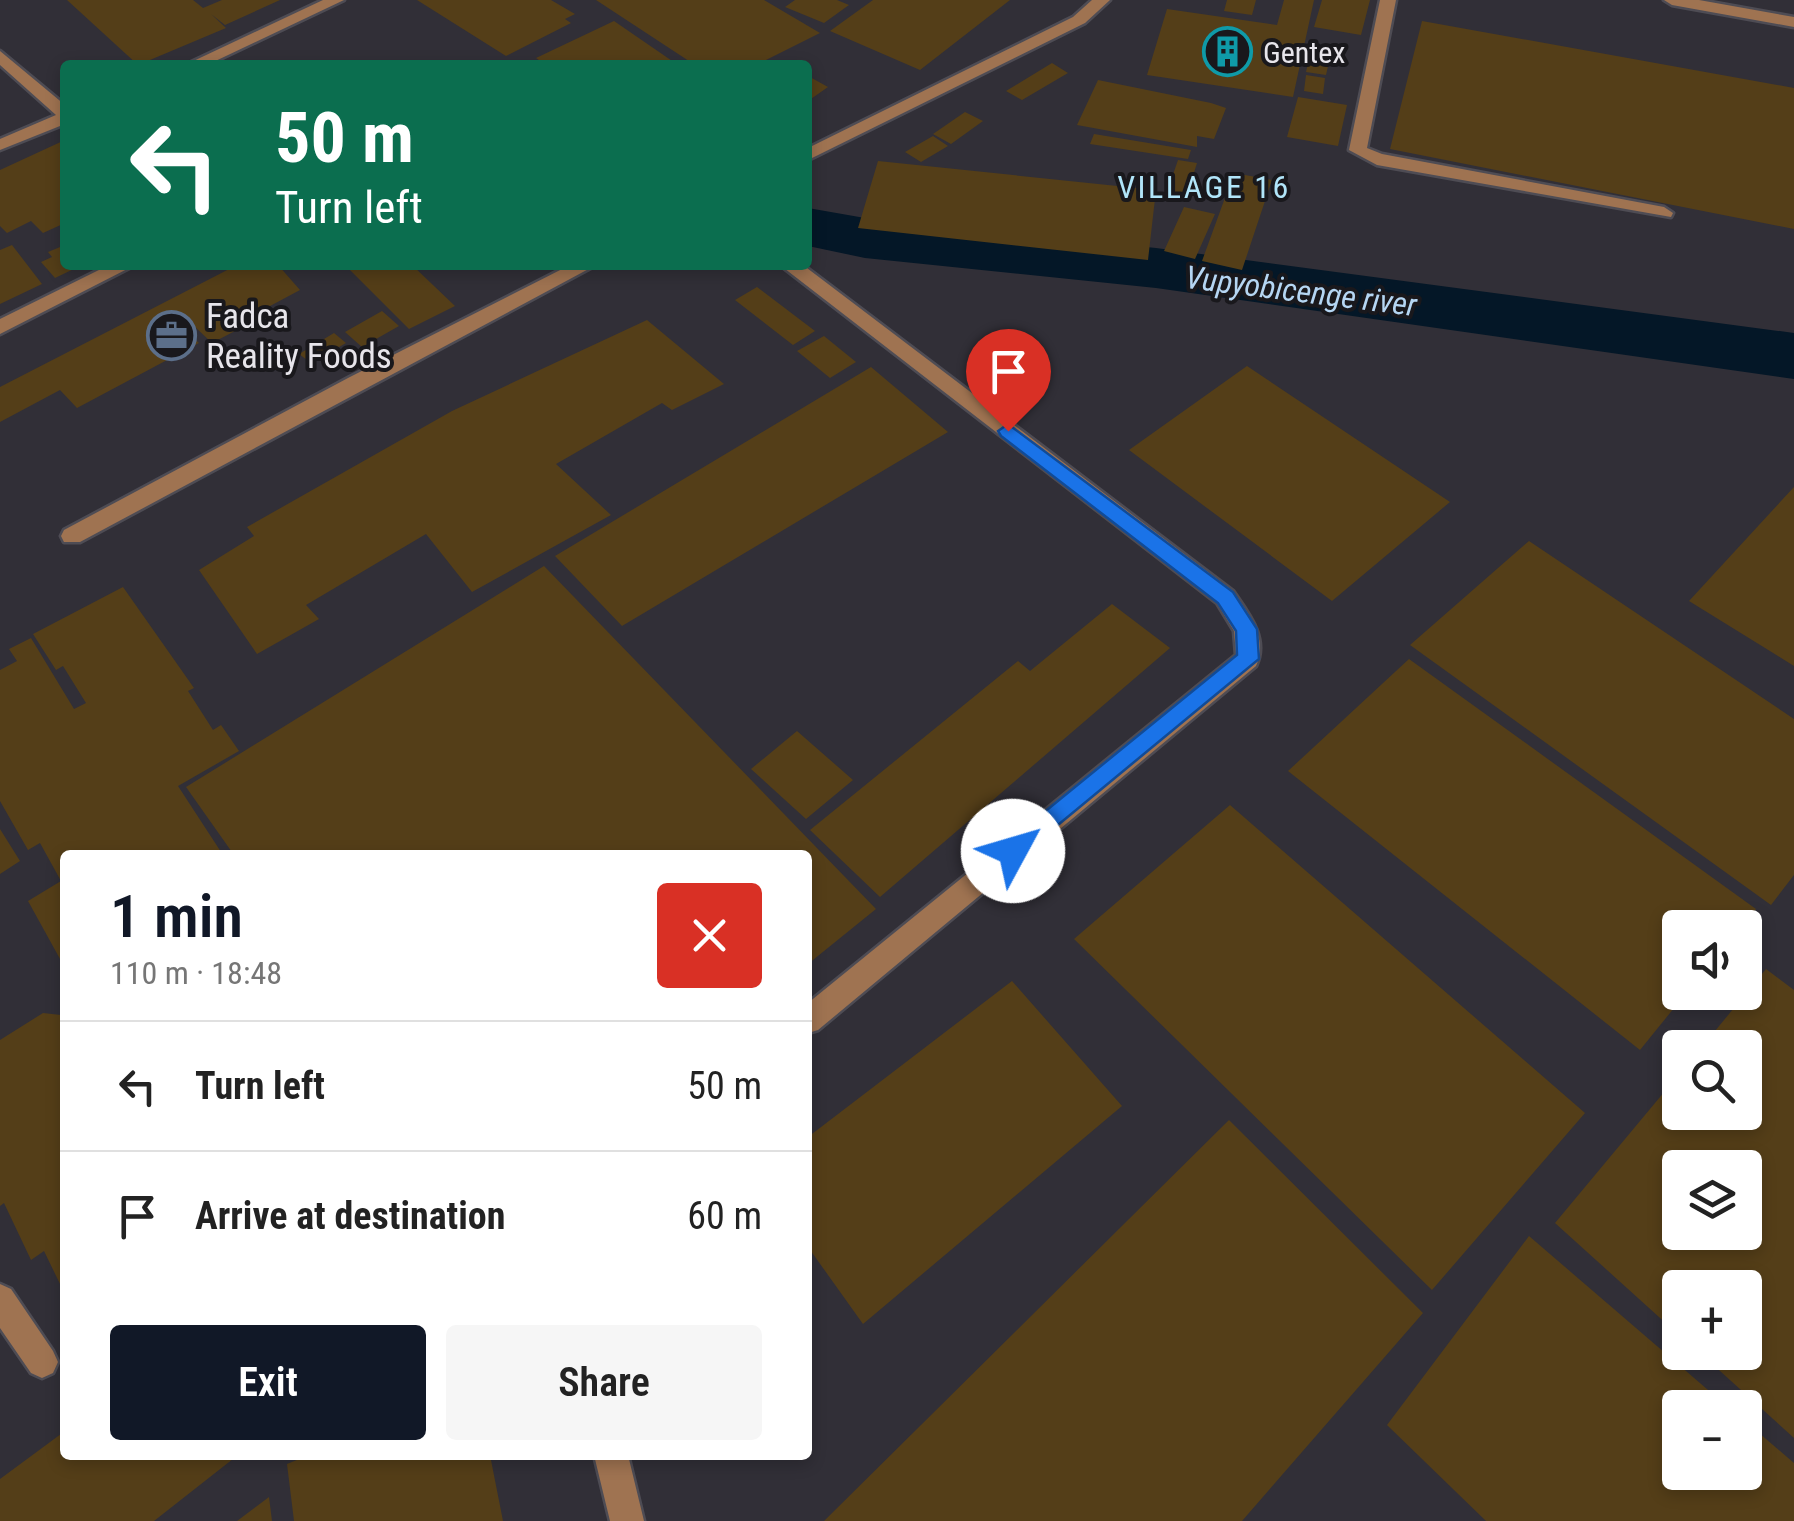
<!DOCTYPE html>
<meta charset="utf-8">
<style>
:root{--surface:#fff;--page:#f6f6f6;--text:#222;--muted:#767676;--line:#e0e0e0;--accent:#111827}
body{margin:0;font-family:"Roboto Condensed",sans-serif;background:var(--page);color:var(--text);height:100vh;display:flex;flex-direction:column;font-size:38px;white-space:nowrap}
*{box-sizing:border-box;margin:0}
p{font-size:32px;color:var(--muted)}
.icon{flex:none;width:55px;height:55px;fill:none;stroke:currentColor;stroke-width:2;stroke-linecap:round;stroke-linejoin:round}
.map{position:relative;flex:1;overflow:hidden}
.panel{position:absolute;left:60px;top:850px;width:752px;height:610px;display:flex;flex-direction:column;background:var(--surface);border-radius:10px;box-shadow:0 5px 15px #0003}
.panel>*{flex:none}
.banner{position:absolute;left:60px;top:60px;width:752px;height:210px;border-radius:10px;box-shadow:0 5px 15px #0003;background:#0b6e4f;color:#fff;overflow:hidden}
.controls{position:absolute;left:1662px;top:910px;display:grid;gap:20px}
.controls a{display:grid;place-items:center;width:100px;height:100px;border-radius:10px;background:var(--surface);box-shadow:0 5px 15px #0003;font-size:50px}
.pin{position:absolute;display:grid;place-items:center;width:85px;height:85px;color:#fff;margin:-102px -42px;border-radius:50% 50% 50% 0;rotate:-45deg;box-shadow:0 0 10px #0007}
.pin .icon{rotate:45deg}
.me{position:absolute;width:110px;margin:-55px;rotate:51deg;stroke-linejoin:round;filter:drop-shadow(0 0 8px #0008)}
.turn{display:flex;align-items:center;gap:35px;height:210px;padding:0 50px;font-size:45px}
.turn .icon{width:130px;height:130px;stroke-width:2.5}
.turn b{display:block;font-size:70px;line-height:85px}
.round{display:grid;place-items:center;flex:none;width:105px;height:105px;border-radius:10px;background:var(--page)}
.overview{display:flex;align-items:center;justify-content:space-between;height:170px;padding:0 50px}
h1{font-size:60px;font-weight:600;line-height:75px;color:var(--accent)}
.cta{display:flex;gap:20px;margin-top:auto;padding:20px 50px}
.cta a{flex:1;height:115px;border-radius:10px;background:var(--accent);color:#fff;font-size:40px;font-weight:600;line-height:115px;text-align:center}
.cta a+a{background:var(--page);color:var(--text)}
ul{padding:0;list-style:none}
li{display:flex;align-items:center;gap:30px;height:130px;padding:0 50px;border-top:2px solid var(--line)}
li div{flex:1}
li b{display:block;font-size:38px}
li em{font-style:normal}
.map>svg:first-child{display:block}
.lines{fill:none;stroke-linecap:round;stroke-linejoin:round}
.river{fill:#041727;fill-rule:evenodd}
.building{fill:#543e18;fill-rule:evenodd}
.minor-casing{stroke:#4e4c54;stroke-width:5}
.minor{fill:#9f7351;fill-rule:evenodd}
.route{fill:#1a73e8;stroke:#114b97;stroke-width:2.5}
.labels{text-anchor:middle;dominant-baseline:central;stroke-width:8;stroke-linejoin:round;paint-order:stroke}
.far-poi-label{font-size:30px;fill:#e7e5eb;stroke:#19181c;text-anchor:start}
.far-quarter-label{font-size:32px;letter-spacing:2.5px;fill:#b1e5f9;stroke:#19181c}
.far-water-label{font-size:32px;font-style:italic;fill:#b5d6f3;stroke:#19181c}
.poi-label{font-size:35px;fill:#e7e5eb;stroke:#19181c;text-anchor:start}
</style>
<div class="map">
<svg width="1794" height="1521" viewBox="0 0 1794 1521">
<rect width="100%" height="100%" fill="#312f37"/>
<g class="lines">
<path class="river" d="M808,208l57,10 291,30 638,85v46l-638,-91 -291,-30 -57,-12z"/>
</g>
<path class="building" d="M67,0h126l10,8 19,-8h58l-55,25 -14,-11 15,14 -88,37z
M417,0h134l24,14 -10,5 6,4 -65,33z
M596,0h168l56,33 -64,32h-61z
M795,0h42l12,5 -25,18 -39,-16z
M873,0h137l-90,70 -90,-39z
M1227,0h29l-4,15 -28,-4z
M1284,0h30l-21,97 -146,-22 20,-66 110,16z
M1322,0h48l-9,35 -47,-8z
M614,21l64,44h-132l-10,-7z
M1422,21l372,67v141l-404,-80z
M1309,59l20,3 -3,13 -20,-3z
M1052,63l16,10 -46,27 -16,-9z
M1306,75l19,3 -2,16 -19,-3z
M808,76l20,11 -20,14z
M1098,80l113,23 15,5 -12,31 -17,-3v11l-120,-22z
M1298,97l49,8 -9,41 -51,-9z
M965,112l18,9 -32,23 -18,-10z
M1094,134l97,16 -3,9 -98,-15z
M933,136l15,10 -27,16 -16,-10z
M65,140v66l-5,2 5,5v10l-22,10 -12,-12 -24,12 -7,-7v-56z
M1178,160l19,3 -12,38 -20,-3z
M878,161l278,29 -8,70 -290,-32z
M1234,173l38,7 -30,90 -40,-9z
M1184,207l31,7 -20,45 -31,-8z
M12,245l30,39 -42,20v-54z
M65,245v20h17l-27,13 -14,-16 11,-5 -4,-5z
M237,265h41l22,25 -43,23 -7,-7 -6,3 12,11 -44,23 -19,-18 -8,4 14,14 -122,65 -17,-18 -60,32v-35z
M345,265h67l43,41 -46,23z
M757,287l58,44 -22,14 -58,-45z
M382,311l17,15 -37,21 -17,-15z
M647,320l77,64 -52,26 -10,-7 -106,61 55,51 -139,77 -46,-58 -120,71 13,14 -62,35 -58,-84 55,-34 -7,-9 205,-116z
M334,333l12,10 -35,20 -12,-9z
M824,336l32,26 -26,16 -33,-27z
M1247,366l203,136 -118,99 -203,-151z
M871,367l77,65 -326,194 -67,-70z
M1794,487v179l-105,-65z
M1529,541l265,178v156l-23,30 -361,-260z
M544,566l332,343 -68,55v-109h-574l-48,-68z
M123,587l71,101 -6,3 25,39 8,-5 18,26 -61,35 45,69h-158v113l-37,-67 33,-20 -21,-38 -12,7 -28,-49v-131l17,-9 -8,-12 22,-11 43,71 12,-6 -23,-37 -7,4 -23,-36z
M1112,604l58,44 -290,249 -70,-67 208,-169 12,10z
M1409,659l347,250 -16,19h-60v64h7l-47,58 -352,-279z
M797,731l56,49 -47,39 -55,-50z
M1230,805l355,308 -153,177 -358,-351z
M0,829l20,32 -20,13z
M1766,969l28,21v448l-95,-86h46v-64h-65v48l-125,-113 125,-150v39h65v-64h-44zM1680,1168h65v64h-65z
M1012,981l110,125 -259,218 -55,-77v-110z
M43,1013l18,2 4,6v262l-4,3 -17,-35 -13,9 -27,-57 -4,3v-166z
M1229,1120l194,193 -181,208h-418z
M1529,1236l200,172h-49v64h65v-51l49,42v58h-308l-99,-96z
M65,1431v24h173l-84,66h-154v-42z
M309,1455h181l13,66h-209l-7,-57z
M269,1497l3,24h-35z"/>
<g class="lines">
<defs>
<path id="minor" d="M323,0h21l-137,65h-22z
M1092,0h18l-25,23 -277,137v-12l265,-131z
M1380,0h16l-29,148 15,6 282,53 9,6 -2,4 -294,-52 -28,-15z
M1664,0h35l95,17v10l-122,-22z
M0,51l65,54v19l-65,26v-11l56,-24 -56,-50z
M109,265h26l-135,69v-15z
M570,265h26l-516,277h-16l-3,-6 3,-6 284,-152z
M780,265h23l430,326c15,22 36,47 23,75l-438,364 -10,3v-30l428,-348 -2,-24 -17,-28z
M0,1284l11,5 42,62 5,11 -5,11 -11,5 -11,-5 -31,-45z
M594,1455h34l16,66h-34z"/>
</defs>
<use href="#minor" class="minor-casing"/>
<use href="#minor" class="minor"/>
</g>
<path class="route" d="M1008,424l225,168 24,37 2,30 -246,203 -8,-3 -4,-8 4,-7 232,-189 -1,-24 -18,-28 -217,-167 -3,-5z"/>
<defs>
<symbol id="building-ring" viewBox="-11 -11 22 22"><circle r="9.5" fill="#19181c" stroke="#0f9aa8" stroke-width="1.5"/><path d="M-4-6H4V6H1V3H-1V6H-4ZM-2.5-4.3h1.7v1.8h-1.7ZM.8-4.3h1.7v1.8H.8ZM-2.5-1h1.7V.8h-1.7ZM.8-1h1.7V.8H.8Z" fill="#0f9aa8"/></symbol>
<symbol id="office-ring" viewBox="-11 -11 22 22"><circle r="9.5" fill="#19181c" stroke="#5c6f8a" stroke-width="1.5"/><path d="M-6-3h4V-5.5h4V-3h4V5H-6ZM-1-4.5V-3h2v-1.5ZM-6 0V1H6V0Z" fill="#5c6f8a"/></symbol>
</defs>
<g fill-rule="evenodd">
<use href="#building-ring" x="1200" y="24" width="55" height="55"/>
<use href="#office-ring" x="144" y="308" width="55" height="55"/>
</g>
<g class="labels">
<g class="far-poi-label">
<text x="1263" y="52">Gentex</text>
</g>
<g class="far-quarter-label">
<text x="1204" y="187">VILLAGE 16</text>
</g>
<g class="far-water-label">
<text transform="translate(1301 291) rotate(7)">Vupyobicenge river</text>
</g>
<g class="poi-label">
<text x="206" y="316">Fadca<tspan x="206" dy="40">Reality Foods</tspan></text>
</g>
</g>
</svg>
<div class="controls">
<a><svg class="icon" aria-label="sound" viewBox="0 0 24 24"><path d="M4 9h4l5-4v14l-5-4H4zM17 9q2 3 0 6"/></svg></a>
<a><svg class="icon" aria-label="search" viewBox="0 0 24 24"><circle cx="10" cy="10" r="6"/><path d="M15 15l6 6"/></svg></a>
<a><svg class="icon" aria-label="layers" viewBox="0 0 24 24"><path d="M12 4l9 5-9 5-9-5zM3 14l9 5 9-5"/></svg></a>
<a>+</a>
<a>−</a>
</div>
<div class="pin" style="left:1008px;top:431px;background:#d93025"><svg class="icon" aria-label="arrive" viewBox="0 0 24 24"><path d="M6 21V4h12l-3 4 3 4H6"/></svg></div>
<svg class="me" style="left:1013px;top:851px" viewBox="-20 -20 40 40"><circle r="19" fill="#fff"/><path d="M0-13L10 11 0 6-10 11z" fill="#1a73e8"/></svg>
<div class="banner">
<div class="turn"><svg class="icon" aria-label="left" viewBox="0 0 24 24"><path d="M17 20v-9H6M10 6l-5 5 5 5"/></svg><div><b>50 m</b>Turn left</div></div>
</div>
<section class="panel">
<div class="overview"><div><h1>1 min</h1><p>110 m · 18:48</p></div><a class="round" style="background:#d93025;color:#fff"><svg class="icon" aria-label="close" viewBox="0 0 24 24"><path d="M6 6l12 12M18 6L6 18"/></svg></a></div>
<ul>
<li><svg class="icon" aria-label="left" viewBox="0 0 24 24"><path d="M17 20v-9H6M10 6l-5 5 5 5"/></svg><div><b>Turn left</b></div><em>50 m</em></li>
<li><svg class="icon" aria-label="arrive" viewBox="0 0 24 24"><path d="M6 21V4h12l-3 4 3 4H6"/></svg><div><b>Arrive at destination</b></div><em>60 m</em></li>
</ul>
<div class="cta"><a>Exit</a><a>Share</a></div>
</section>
</div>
